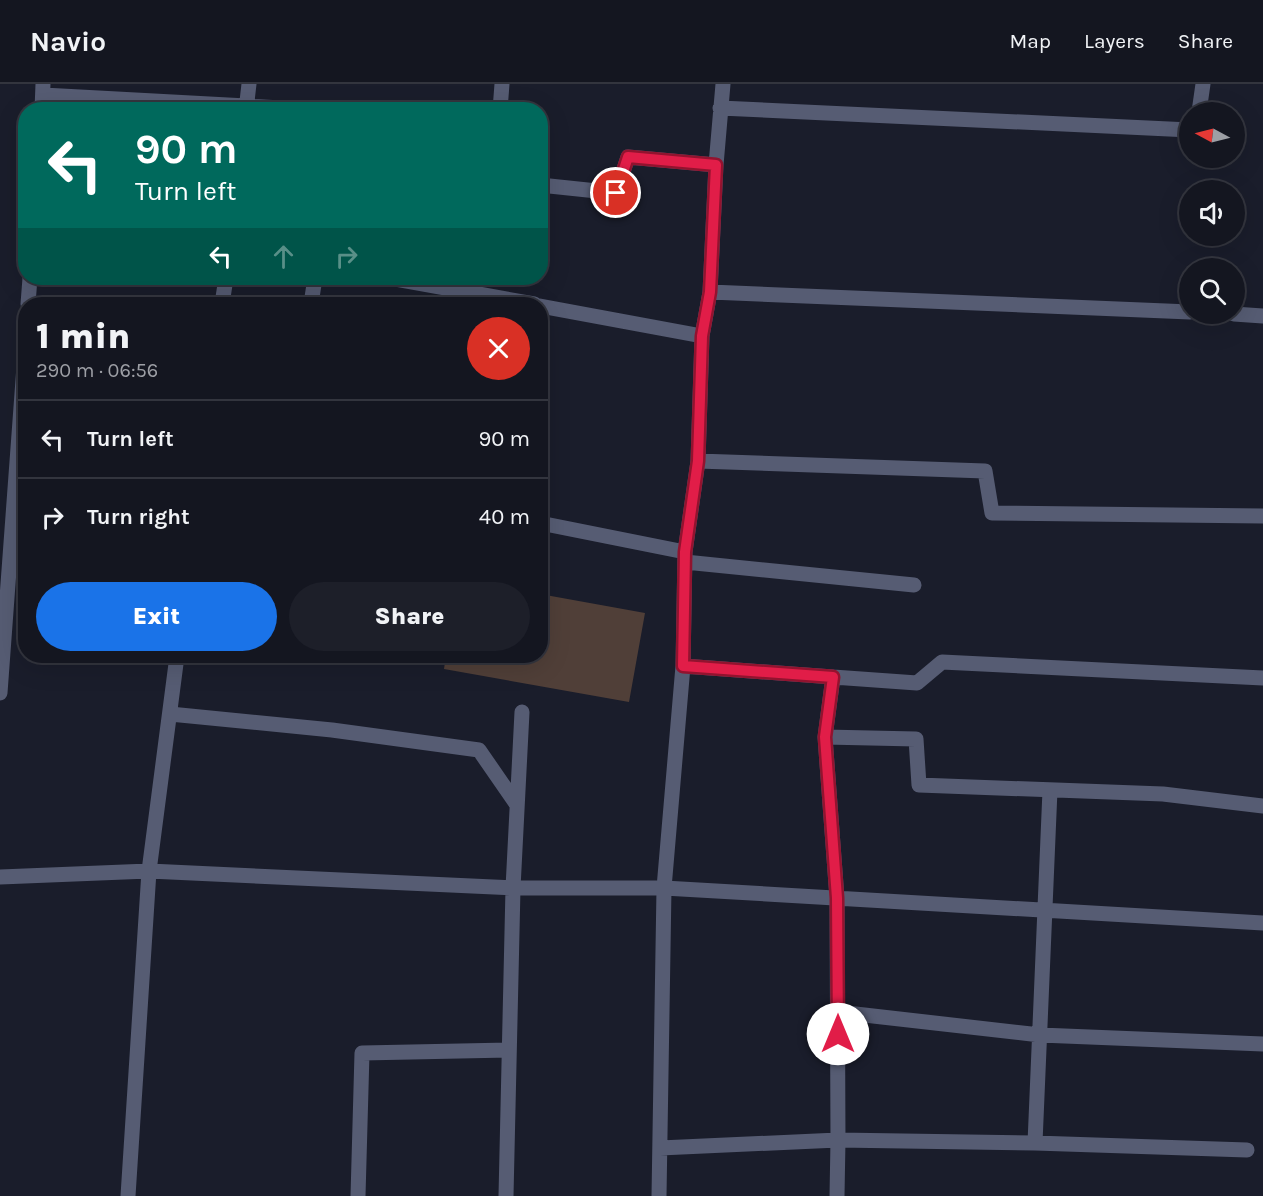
<!DOCTYPE html>
<meta charset="utf-8">
<style>
:root{--surface:#141620;--page:#1d1f29;--text:#f1f3f6;--muted:#9d9fa5;--line:#33353e;--accent:#1a73e8}
body{margin:0;font-family:Karla,sans-serif;background:var(--page);color:var(--text);height:100vh;display:flex;flex-direction:column;font-size:22px;white-space:nowrap}
*{box-sizing:border-box;margin:0}
p{font-size:20px;color:var(--muted)}
.icon{flex:none;width:33px;height:33px;fill:none;stroke:currentColor;stroke-width:2;stroke-linecap:round;stroke-linejoin:round}
.map{position:relative;flex:1;overflow:hidden}
.drawer{position:absolute;left:18px;top:213px;width:530px;height:366px;display:flex;flex-direction:column;background:var(--surface);border-radius:24px;box-shadow:0 6px 24px #0002,0 0 0 2px var(--line)}
.drawer>*{flex:none}
.hud{position:absolute;left:18px;top:18px;width:530px;height:183px;border-radius:24px;box-shadow:0 6px 24px #0002,0 0 0 2px var(--line);background:#00695c;color:#fff;overflow:hidden}
.needle{width:39px;rotate:277deg}
.fabs{position:absolute;left:1179px;top:18px;display:grid;gap:12px}
.fabs a{display:grid;place-items:center;width:66px;height:66px;border-radius:50%;background:var(--surface);box-shadow:0 6px 24px #0002,0 0 0 2px var(--line);font-size:30px}
.pin{position:absolute;display:grid;place-items:center;width:51px;height:51px;color:#fff;margin:-26px;border:3px solid #fff;border-radius:50%;box-shadow:0 2px 6px #0007}
.me{position:absolute;width:66px;margin:-33px;rotate:0deg;stroke-linejoin:round;filter:drop-shadow(0 0 4px #0008)}
.turn{display:flex;align-items:center;gap:21px;height:126px;padding:0 18px;font-size:27px}
.turn .icon{width:78px;height:78px;stroke-width:2.5}
.turn b{display:block;font-size:42px;line-height:51px}
.lanes{display:flex;align-items:center;height:57px;padding:0 18px;background:#0003;justify-content:center;gap:30px;direction:ltr}
.lanes .off{opacity:.35}
.round{display:grid;place-items:center;flex:none;width:63px;height:63px;border-radius:32px;background:var(--page)}
.head{display:flex;align-items:center;justify-content:space-between;height:102px;padding:0 18px}
h1{font-size:36px;font-weight:800;line-height:45px}
.primary-button{display:flex;gap:12px;margin-top:auto;padding:12px 18px}
.primary-button a{flex:1;height:69px;border-radius:36px;background:var(--accent);color:#fff;font-size:24px;font-weight:800;line-height:69px;text-align:center}
.primary-button a+a{background:var(--page);color:var(--text)}
ul{padding:0;list-style:none}
li{display:flex;align-items:center;gap:18px;height:78px;padding:0 18px;border-top:2px solid var(--line)}
li div{flex:1}
li b{display:block;font-size:22px}
li em{font-style:normal}
header{display:flex;align-items:center;gap:36px;box-sizing:border-box;height:84px;padding:0 30px;background:var(--surface);border-bottom:2px solid var(--line)}
header strong{font-size:28px}
nav{display:flex;gap:33px;margin-inline-start:auto;font-size:21px}
.map>svg:first-child{display:block}
.building{fill:#503f38}
.lines{fill:none;stroke-linecap:round;stroke-linejoin:round}
.minor{stroke:#565c73;stroke-width:15}
.route-casing{stroke:#92132f;stroke-width:15}
.route{stroke:#e11d48;stroke-width:10}
</style>
<header>
<strong>Navio</strong>
<nav><a>Map</a><a>Layers</a><a>Share</a></nav>
</header>
<div class="map">
<svg width="1263" height="1112" viewBox="0 0 1263 1112">
<rect width="100%" height="100%" fill="#1a1d2b"/>
<path class="building" d="M540,510l105,19 -16,89 -185,-33 2,-13h94z"/>
<g class="lines">
<path class="minor" d="M43,11l276,15
M720,24l470,22
M42,26l1,-26
M246,26l3,-26
M500,26l2,-26
M1199,28l4,-28
M540,101l76,8 12,-36 88,8
M390,194l144,26
M710,208l480,20
M28,220l2,-26
M222,220l4,-26
M311,220l4,-26
M540,222l162,30
M1234,230l29,2
M698,377l287,10 7,42 271,3
M540,439l145,29
M685,478l229,23
M683,582l150,11
M0,609l26,-354
M170,630l162,16 147,20 38,55
M825,653l91,2 3,46 244,9 100,12
M0,793l149,-6 364,17h151l599,35
M838,928l202,23 223,9
M1035,1059l15,-353
M660,1064l178,-8 197,3 212,7
M128,1112l21,-325 28,-215
M358,1112l4,-143 147,-3
M506,1112l7,-308 9,-176
M659,1112l5,-308 19,-222 2,-114 13,-91 4,-125 8,-44 6,-127 7,-81
M837,1112l1,-56 -1,-242 -12,-161 8,-60 84,6 25,-21 321,16"/>
</g>
<g class="lines">
<defs>
<path id="route" d="M616,109l12,-36 88,8 -6,127 -8,44 -4,125 -13,91 -2,114 150,11 -8,60 12,161 1,136"/>
</defs>
<use href="#route" class="route-casing"/>
<use href="#route" class="route"/>
</g>
</svg>
<div class="fabs">
<a><svg class="needle" viewBox="-14 -14 28 28"><path d="M0-13l5 13h-10z" fill="#e53935"/><path d="M0 13l5-13h-10z" fill="#9d9fa5"/></svg></a>
<a><svg class="icon" aria-label="sound" viewBox="0 0 24 24"><path d="M4 9h4l5-4v14l-5-4H4zM17 9q2 3 0 6"/></svg></a>
<a><svg class="icon" aria-label="search" viewBox="0 0 24 24"><circle cx="10" cy="10" r="6"/><path d="M15 15l6 6"/></svg></a>
</div>
<div class="pin" style="left:616px;top:109px;background:#d93025"><svg class="icon" aria-label="arrive" viewBox="0 0 24 24"><path d="M6 21V4h12l-3 4 3 4H6"/></svg></div>
<svg class="me" style="left:838px;top:950px" viewBox="-20 -20 40 40"><circle r="19" fill="#fff"/><path d="M0-13L10 11 0 6-10 11z" fill="#e11d48"/></svg>
<div class="hud">
<div class="turn"><svg class="icon" aria-label="left" viewBox="0 0 24 24"><path d="M17 20v-9H6M10 6l-5 5 5 5"/></svg><div><b>90 m</b>Turn left</div></div>
<div class="lanes"><svg class="icon" aria-label="left" viewBox="0 0 24 24"><path d="M17 20v-9H6M10 6l-5 5 5 5"/></svg><svg class="icon off" aria-label="ahead" viewBox="0 0 24 24"><path d="M12 20V5M6 11l6-6 6 6"/></svg><svg class="icon off" aria-label="right" viewBox="0 0 24 24"><path d="M7 20v-9h11M14 6l5 5-5 5"/></svg></div>
</div>
<section class="drawer">
<div class="head"><div><h1>1 min</h1><p>290 m · 06:56</p></div><a class="round" style="background:#d93025;color:#fff"><svg class="icon" aria-label="close" viewBox="0 0 24 24"><path d="M6 6l12 12M18 6L6 18"/></svg></a></div>
<ul>
<li><svg class="icon" aria-label="left" viewBox="0 0 24 24"><path d="M17 20v-9H6M10 6l-5 5 5 5"/></svg><div><b>Turn left</b></div><em>90 m</em></li>
<li><svg class="icon" aria-label="right" viewBox="0 0 24 24"><path d="M7 20v-9h11M14 6l5 5-5 5"/></svg><div><b>Turn right</b></div><em>40 m</em></li>
</ul>
<div class="primary-button"><a>Exit</a><a>Share</a></div>
</section>
</div>
